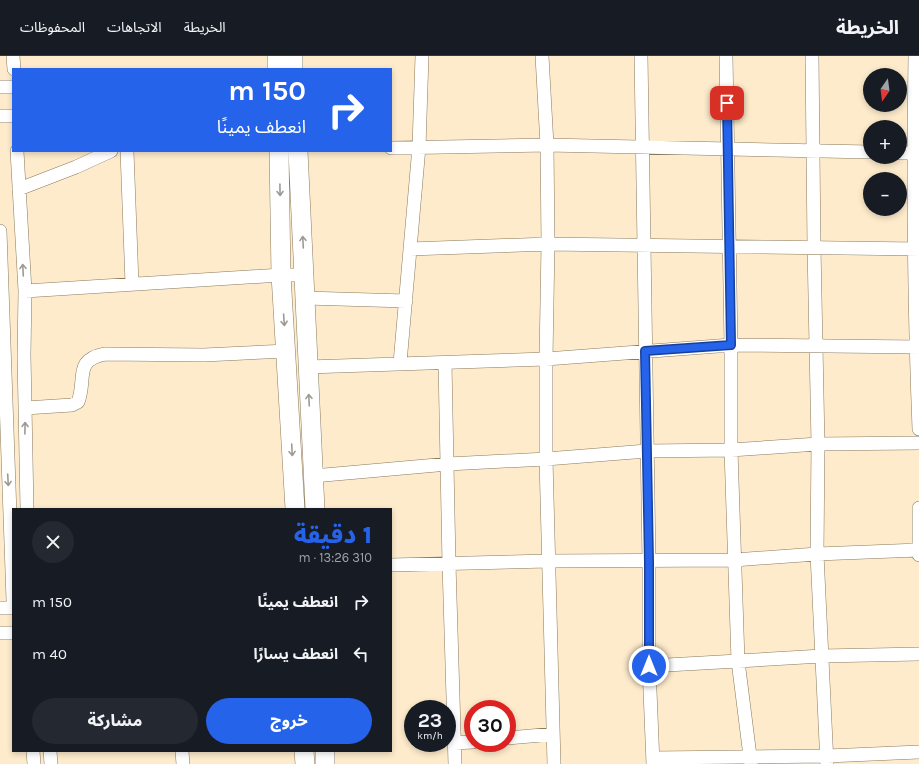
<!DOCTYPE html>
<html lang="ar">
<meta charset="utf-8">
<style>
:root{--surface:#171b24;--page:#242831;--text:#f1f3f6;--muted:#9ea1a6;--line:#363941;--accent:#2563eb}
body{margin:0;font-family:Karla,"Noto Sans Arabic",sans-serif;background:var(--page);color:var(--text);direction:rtl;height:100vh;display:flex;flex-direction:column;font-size:15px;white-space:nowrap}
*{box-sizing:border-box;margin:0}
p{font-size:13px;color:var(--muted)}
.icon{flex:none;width:22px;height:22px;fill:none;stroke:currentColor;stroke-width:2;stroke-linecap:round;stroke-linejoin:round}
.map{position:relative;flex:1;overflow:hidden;direction:ltr}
.details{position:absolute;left:12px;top:452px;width:380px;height:244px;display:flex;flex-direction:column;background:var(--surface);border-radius:0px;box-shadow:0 2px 6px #0003;direction:rtl}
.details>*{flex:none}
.guide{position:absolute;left:12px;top:12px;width:380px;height:84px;border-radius:0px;box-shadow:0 2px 6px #0003;direction:rtl;background:#2563eb;color:#fff;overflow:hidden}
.needle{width:26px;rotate:194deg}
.buttons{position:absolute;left:863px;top:12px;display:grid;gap:8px}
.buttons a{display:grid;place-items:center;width:44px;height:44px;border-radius:50%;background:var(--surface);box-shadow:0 2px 6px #0003;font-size:20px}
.speed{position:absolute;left:404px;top:644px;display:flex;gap:8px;font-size:20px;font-weight:700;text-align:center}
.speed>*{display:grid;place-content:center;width:52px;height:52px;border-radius:50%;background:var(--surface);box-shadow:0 2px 6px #0003;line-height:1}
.speed small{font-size:10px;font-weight:400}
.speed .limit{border:6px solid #d22;background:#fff;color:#111}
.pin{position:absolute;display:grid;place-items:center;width:34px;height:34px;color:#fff;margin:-17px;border-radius:8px;box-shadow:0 2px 6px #0006}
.me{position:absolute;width:44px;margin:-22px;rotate:0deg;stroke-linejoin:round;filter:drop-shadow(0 0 3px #0008)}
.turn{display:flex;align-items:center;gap:14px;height:84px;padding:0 20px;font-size:18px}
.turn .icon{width:52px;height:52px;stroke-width:2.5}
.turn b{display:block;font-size:28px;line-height:34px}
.round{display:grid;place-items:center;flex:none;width:42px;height:42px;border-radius:21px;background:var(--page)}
.headline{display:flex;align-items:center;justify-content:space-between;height:68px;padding:0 20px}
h1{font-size:24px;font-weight:800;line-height:30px;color:var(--accent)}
.action{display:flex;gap:8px;margin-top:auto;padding:8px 20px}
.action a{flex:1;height:46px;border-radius:24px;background:var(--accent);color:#fff;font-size:16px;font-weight:800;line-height:46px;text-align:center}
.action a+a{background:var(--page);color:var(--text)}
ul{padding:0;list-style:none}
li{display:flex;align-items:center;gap:12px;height:52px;padding:0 20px}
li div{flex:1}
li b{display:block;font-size:15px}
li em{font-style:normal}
header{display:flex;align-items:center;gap:24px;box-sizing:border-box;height:56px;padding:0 20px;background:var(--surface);border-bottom:1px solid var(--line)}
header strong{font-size:19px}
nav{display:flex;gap:22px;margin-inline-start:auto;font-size:14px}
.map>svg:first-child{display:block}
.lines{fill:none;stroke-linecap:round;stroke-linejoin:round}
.minor-casing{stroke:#8a7a5d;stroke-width:14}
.secondary-casing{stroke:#8a7a5d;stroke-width:20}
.minor{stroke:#fff;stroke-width:13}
.secondary{stroke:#fff;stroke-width:19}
.oneway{stroke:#9d9a94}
.route-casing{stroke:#184099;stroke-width:10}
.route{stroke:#2563eb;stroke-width:7}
</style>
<header>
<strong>الخريطة</strong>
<nav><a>الخريطة</a><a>الاتجاهات</a><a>المحفوظات</a></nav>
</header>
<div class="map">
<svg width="919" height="708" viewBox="0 0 919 708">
<rect width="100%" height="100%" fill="#fdebcb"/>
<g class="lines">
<defs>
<path id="minor" d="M13,0l1,13
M542,0l5,89 1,99 -2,115v100l8,305
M641,0l8,505v105l4,98
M726,0l5,289v105l7,211 84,-5 97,-2
M812,0l2,191 4,197 -1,110 10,210
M915,0c-2,124 -1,249 4,373
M0,31h13
M0,60h13
M391,92l156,-3 323,7
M17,95l8,140 -1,64 3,154
M127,95l5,133
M900,97h19
M19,133l57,-22 35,-16
M0,175l13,369
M410,193l138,-5 371,5
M25,235l256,-16h23
M305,242l101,3
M400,307l19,-216 3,-91
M445,307l4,201 6,200
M308,311l238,-8 185,-14 188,2
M25,352l47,-3 6,-3c9,-23 -5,-42 27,-48l99,1 83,-4
M313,420l135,-12 98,-5 101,-8 84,-1 87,-6 101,-1
M919,452v47
M391,509l157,-4 186,-1 83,-6 102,-4
M0,552h13
M0,577h13
M649,610l89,-5 13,103
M507,682l46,-4
M454,687l19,-1
M33,695l1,13
M50,695l1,13
M182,695l1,13
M653,702l174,-2 92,-4"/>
<path id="secondary" d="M277,0v13
M293,0v13
M279,95l2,124 14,234
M298,95l17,358
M304,695l1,13
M325,695v13"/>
</defs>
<use href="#minor" class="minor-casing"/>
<use href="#secondary" class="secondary-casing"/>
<use href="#minor" class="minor"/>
<use href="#secondary" class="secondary"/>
</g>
<defs><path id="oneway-shaft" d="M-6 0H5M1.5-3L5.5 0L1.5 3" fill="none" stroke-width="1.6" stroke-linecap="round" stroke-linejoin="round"/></defs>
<g class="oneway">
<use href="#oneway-shaft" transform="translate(280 134) rotate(89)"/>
<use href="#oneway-shaft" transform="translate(303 186) rotate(-93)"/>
<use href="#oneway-shaft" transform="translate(23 214) rotate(-93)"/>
<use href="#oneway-shaft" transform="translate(284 264) rotate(86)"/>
<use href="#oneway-shaft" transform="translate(309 344) rotate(-93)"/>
<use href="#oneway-shaft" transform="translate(25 372) rotate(-89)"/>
<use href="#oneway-shaft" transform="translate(292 394) rotate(87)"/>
<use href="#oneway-shaft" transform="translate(8 424) rotate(87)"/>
</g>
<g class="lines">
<defs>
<path id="route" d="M649,610v-104l-4,-211 86,-6 -4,-242"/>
</defs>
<use href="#route" class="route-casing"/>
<use href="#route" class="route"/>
</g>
</svg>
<div class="buttons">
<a><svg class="needle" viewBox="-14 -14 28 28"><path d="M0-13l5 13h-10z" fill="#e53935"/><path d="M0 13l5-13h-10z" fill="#9ea1a6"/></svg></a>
<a>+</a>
<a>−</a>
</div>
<div class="speed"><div>23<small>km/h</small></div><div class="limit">30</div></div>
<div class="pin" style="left:727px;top:47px;background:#d93025"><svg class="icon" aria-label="arrive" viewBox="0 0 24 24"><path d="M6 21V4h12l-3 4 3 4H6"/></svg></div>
<svg class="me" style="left:649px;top:610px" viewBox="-20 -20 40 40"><circle r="17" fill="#2563eb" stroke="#fff" stroke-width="3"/><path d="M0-11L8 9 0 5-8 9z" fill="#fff"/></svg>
<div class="guide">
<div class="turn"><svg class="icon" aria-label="right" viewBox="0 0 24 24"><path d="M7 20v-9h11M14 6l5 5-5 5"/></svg><div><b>150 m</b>انعطف يمينًا</div></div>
</div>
<section class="details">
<div class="headline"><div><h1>1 دقيقة</h1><p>310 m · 13:26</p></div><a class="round"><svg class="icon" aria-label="close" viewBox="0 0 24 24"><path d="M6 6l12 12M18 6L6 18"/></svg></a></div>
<ul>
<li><svg class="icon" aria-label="right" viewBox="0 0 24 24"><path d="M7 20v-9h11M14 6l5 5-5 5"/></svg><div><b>انعطف يمينًا</b></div><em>150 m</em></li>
<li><svg class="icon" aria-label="left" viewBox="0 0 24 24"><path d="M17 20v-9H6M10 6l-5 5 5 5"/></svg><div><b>انعطف يسارًا</b></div><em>40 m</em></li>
</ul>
<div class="action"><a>خروج</a><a>مشاركة</a></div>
</section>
</div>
